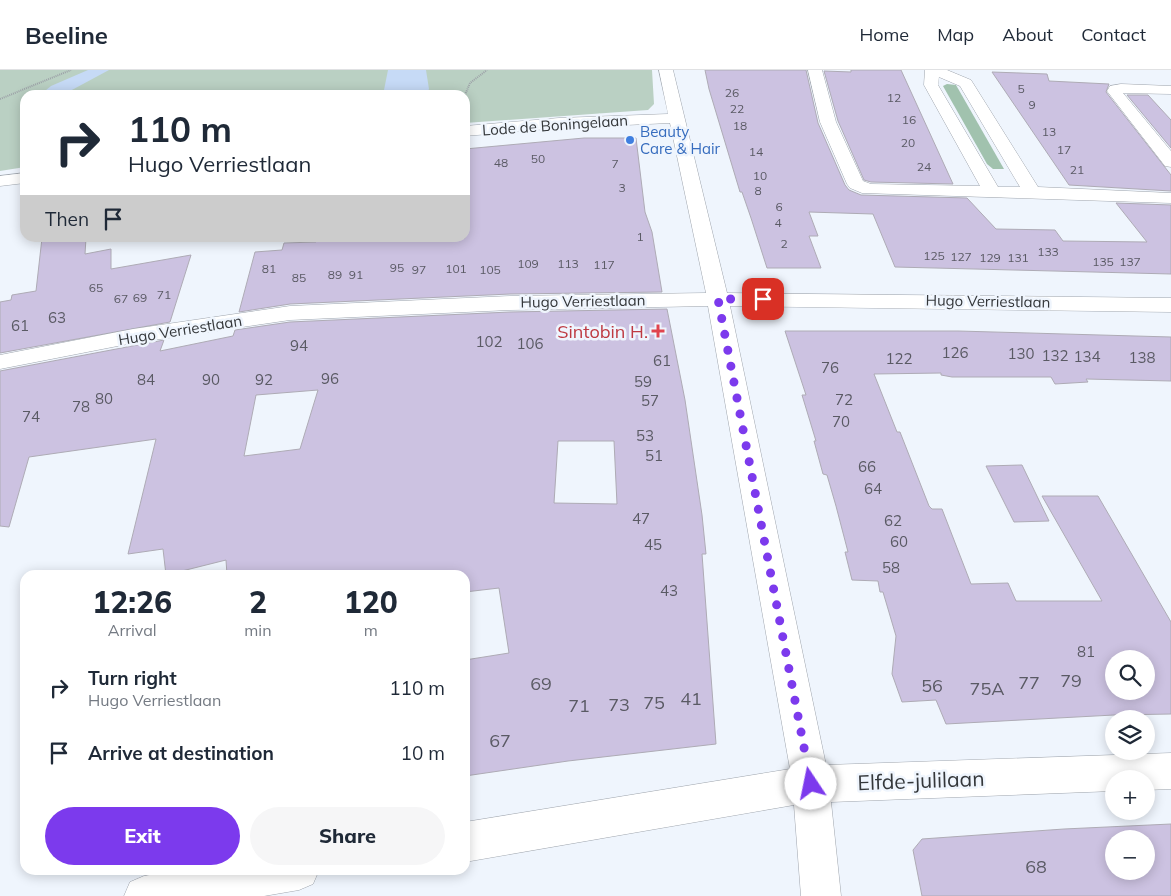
<!DOCTYPE html>
<meta charset="utf-8">
<style>
:root{--surface:#fff;--page:#f6f6f7;--text:#1f2937;--muted:#747a83;--line:#e0e1e3;--accent:#7c3aed}
body{margin:0;font-family:Mulish,sans-serif;background:var(--page);color:var(--text);height:100vh;display:flex;flex-direction:column;font-size:19px;white-space:nowrap}
*{box-sizing:border-box;margin:0}
p{font-size:16px;color:var(--muted)}
.icon{flex:none;width:28px;height:28px;fill:none;stroke:currentColor;stroke-width:2;stroke-linecap:round;stroke-linejoin:round}
.map{position:relative;flex:1;overflow:hidden}
.details{position:absolute;left:20px;top:500px;width:450px;height:305px;display:flex;flex-direction:column;background:var(--surface);border-radius:15px;box-shadow:0 2px 12px #0003}
.details>*{flex:none}
.top-card{position:absolute;left:20px;top:20px;width:450px;height:152px;border-radius:15px;box-shadow:0 2px 12px #0003;background:#fff;color:var(--text);overflow:hidden}
.controls{position:absolute;left:1105px;top:580px;display:grid;gap:10px}
.controls a{display:grid;place-items:center;width:50px;height:50px;border-radius:50%;background:var(--surface);box-shadow:0 2px 12px #0003;font-size:25px}
.pin{position:absolute;display:grid;place-items:center;width:42px;height:42px;color:#fff;margin:-21px;border-radius:10px;box-shadow:0 2px 8px #0006}
.me{position:absolute;width:55px;margin:-28px;rotate:349deg;stroke-linejoin:round;filter:drop-shadow(0 0 4px #0008)}
.turn{display:flex;align-items:center;gap:18px;height:105px;padding:0 25px;font-size:22px}
.turn .icon{width:65px;height:65px;stroke-width:2.5}
.turn b{display:block;font-size:35px;line-height:42px}
.then{display:flex;align-items:center;height:48px;padding:0 25px;background:#0003;gap:10px;font-size:19px}
.eta{display:flex;justify-content:space-evenly;align-items:center;height:85px;text-align:center}
.eta b{font-size:30px;font-weight:800;line-height:35px}
.primary-button{display:flex;gap:10px;margin-top:auto;padding:10px 25px}
.primary-button a{flex:1;height:58px;border-radius:30px;background:var(--accent);color:#fff;font-size:20px;font-weight:800;line-height:58px;text-align:center}
.primary-button a+a{background:var(--page);color:var(--text)}
ul{padding:0;list-style:none}
li{display:flex;align-items:center;gap:15px;height:65px;padding:0 25px}
li div{flex:1}
li b{display:block;font-size:19px}
li em{font-style:normal}
header{display:flex;align-items:center;gap:30px;box-sizing:border-box;height:70px;padding:0 25px;background:var(--surface);border-bottom:1px solid var(--line)}
header strong{font-size:24px}
nav{display:flex;gap:28px;margin-inline-start:auto;font-size:18px}
.map>svg:first-child{display:block}
.green{fill:#bad0c3}
.forest{fill:#a1c2ae}
.water{fill:#c6daf6}
.building{fill:#ccc2e1;stroke:#aeabb5;fill-rule:evenodd}
.lines{fill:none;stroke-linecap:round;stroke-linejoin:round}
.minor-casing{stroke:#9fa5ad;stroke-width:1}
.path{stroke:#9da2a8;stroke-width:2;stroke-dasharray:1 1;stroke-linecap:butt}
.minor{fill:#fff;fill-rule:evenodd}
.route{stroke:#7c3aed;stroke-width:9;stroke-dasharray:0 16.2}
.shop-dot{fill:#3f7fe0;stroke:#eff5fd;stroke-width:2}
.health-dot{fill:#e0444e;stroke:#eff5fd;stroke-width:2}
.labels{text-anchor:middle;dominant-baseline:central;stroke-width:5;stroke-linejoin:round;paint-order:stroke}
.far-number-label{font-size:12px;fill:#5a5a64}
.far-street-label{font-size:15px;fill:#34373a;stroke:#eff5fd}
.far-shop-label{font-size:15px;fill:#366cbe;stroke:#eff5fd;text-anchor:start}
.number-label{font-size:15px;fill:#5a5a64}
.health-label{font-size:18px;fill:#be3a42;stroke:#eff5fd;text-anchor:end}
.near-number-label{font-size:18px;fill:#5a5a64}
.near-street-label{font-size:21px;fill:#34373a;stroke:#eff5fd}
</style>
<header>
<strong>Beeline</strong>
<nav><a>Home</a><a>Map</a><a>About</a><a>Contact</a></nav>
</header>
<div class="map">
<svg width="1171" height="826" viewBox="0 0 1171 826">
<rect width="100%" height="100%" fill="#eff5fd"/>
<path class="green" d="M0,0h652l2,34 -6,6 -183,13v-28h-440v72l-25,4z"/>
<path class="forest" d="M947,14l9,1 48,84h-11l-6,-5 -44,-78z"/>
<path class="water" d="M88,0h21l-39,21 8,4h-38l11,-9z
M388,0h38l3,19 -3,6h-43z"/>
<path class="building" d="M705,0h101l12,53 27,62 4,5 12,5 106,3 29,31 59,1 8,11 84,1 -31,-39 55,2v69l-276,-7 -22,-53 -64,-2 9,24h-9l12,32h-54l-16,-50 -9,-26h-2l-31,-103z
M851,0h50l52,114 -82,-2 -7,-2 -26,-59 -14,-50 27,1z
M992,2l55,2 2,7 60,3 -3,8 65,83v16l-102,-6z
M1127,25h21l23,25v28z
M584,68h52l9,74 7,20 10,60 -152,2 -220,10 -51,8 16,-60 27,-2 2,-7 32,-1 1,-3 148,-1v-89z
M42,168h44l-1,16 26,-5v20l80,-14 -21,67 -170,31v-51l11,-2 1,-5 24,-4z
M667,239l18,91 17,115 4,39h-4l14,190 -148,17 -103,15v-116l44,-7 -10,-65 -34,4v-17h-238l-1,-15 -60,15 -3,-26 -35,5 28,-115 -127,18 -20,70 -9,-1v-155l164,-31 -4,11 73,-15 2,-6 55,-8 220,-10zM318,320l-18,59 -56,7 12,-61zM558,371h56l3,63 -63,-1z
M785,261h173l213,6v44l-85,-2 2,3 -33,2 -4,-7h-99l-11,-2v-2l-67,1 23,58h3l29,74 3,3h10l29,75 37,-1 8,18h86l-60,-105h56l73,126v92l-57,1 -168,9 -10,-24 -34,2 -10,-28 4,-38 -13,-44h-3l-2,-11 -26,-1 -7,-28h3l-12,-46 -9,-31 -4,-1 -9,-33h2l-14,-46h4zM1114,589h32v32h-32z
M1021,395h1l27,56 -35,1 -28,-56z
M1171,754v72h-249l-9,-46 9,-11 142,-10zM1114,769h32v32h-32z"/>
<g class="lines">
<defs>
<path id="minor" d="M659,0h14l54,223 444,5v14l-441,-6 96,459 345,-12v36l-25,1v-11h-32v12l-283,11 10,94h-40l-7,-91 -329,57v-40l325,-53 -82,-463 -198,4 -220,10 -157,23 -133,26v-14l133,-26 157,-23 220,-10 196,-3 -36,-170 -111,5 -94,8v-10l94,-8 109,-4z
M808,0h14l14,52 27,59 8,3 109,2 -56,-101 1,-15h22l24,10 67,107 133,6v10l-309,-10 -12,-5 -3,-4 -27,-62zM939,7l21,9 60,101h-22l-60,-102z
M1121,14l50,2v8l-48,-1 48,58v16l-6,-1 -58,-75 3,-5z
M25,103v10l-25,3v-10z
M178,800h141l-6,14 -14,6 -35,6h-140l6,-14 14,-6z"/>
</defs>
<use href="#minor" class="minor-casing"/>
<path class="path" d="M465,25l5,-12 17,-13
M0,29l71,-29"/>
<use href="#minor" class="minor"/>
</g>
<g class="lines">
<path class="route" d="M763,229h-45l93,485"/>
</g>
<circle class="shop-dot" cx="630" cy="70" r="5"/>
<path class="health-dot" d="M655.5 253.5h5v5h5v5h-5v5h-5v-5h-5v-5h5z"/>
<g class="labels">
<g class="far-number-label">
<text x="1021" y="18">5</text>
<text x="732" y="22">26</text>
<text x="894" y="27">12</text>
<text x="1032" y="34">9</text>
<text x="737" y="38">22</text>
<text x="909" y="49">16</text>
<text x="740" y="55">18</text>
<text x="1049" y="61">13</text>
<text x="908" y="72">20</text>
<text x="1064" y="79">17</text>
<text x="756" y="81">14</text>
<text x="538" y="88">50</text>
<text x="501" y="92">48</text>
<text x="615" y="93">7</text>
<text x="924" y="96">24</text>
<text x="1077" y="99">21</text>
<text x="760" y="105">10</text>
<text x="622" y="117">3</text>
<text x="758" y="120">8</text>
<text x="779" y="136">6</text>
<text x="778" y="152">4</text>
<text x="640" y="166">1</text>
<text x="784" y="173">2</text>
<text x="1048" y="181">133</text>
<text x="934" y="185">125</text>
<text x="961" y="186">127</text>
<text x="990" y="187">129</text>
<text x="1018" y="187">131</text>
<text x="1103" y="191">135</text>
<text x="1130" y="191">137</text>
<text x="528" y="193">109</text>
<text x="568" y="193">113</text>
<text x="604" y="194">117</text>
<text x="397" y="197">95</text>
<text x="269" y="198">81</text>
<text x="456" y="198">101</text>
<text x="419" y="199">97</text>
<text x="490" y="199">105</text>
<text x="335" y="204">89</text>
<text x="356" y="204">91</text>
<text x="299" y="207">85</text>
<text x="96" y="217">65</text>
<text x="164" y="224">71</text>
<text x="140" y="227">69</text>
<text x="121" y="228">67</text>
</g>
<g class="far-street-label">
<text transform="translate(555 55) rotate(-4)">Lode de Boningelaan</text>
<text transform="translate(583 231) rotate(-1)">Hugo Verriestlaan</text>
<text transform="translate(988 231) rotate(1)">Hugo Verriestlaan</text>
<text transform="translate(180 260) rotate(-9)">Hugo Verriestlaan</text>
</g>
<g class="far-shop-label">
<text x="640" y="61">Beauty<tspan x="640" dy="17">Care &amp; Hair</tspan></text>
</g>
<g class="number-label">
<text x="57" y="247">63</text>
<text x="20" y="255">61</text>
<text x="489" y="271">102</text>
<text x="530" y="273">106</text>
<text x="299" y="275">94</text>
<text x="955" y="282">126</text>
<text x="1021" y="283">130</text>
<text x="1055" y="285">132</text>
<text x="1087" y="286">134</text>
<text x="1142" y="287">138</text>
<text x="899" y="288">122</text>
<text x="662" y="290">61</text>
<text x="830" y="297">76</text>
<text x="330" y="308">96</text>
<text x="146" y="309">84</text>
<text x="211" y="309">90</text>
<text x="264" y="309">92</text>
<text x="643" y="311">59</text>
<text x="104" y="328">80</text>
<text x="844" y="329">72</text>
<text x="650" y="330">57</text>
<text x="81" y="336">78</text>
<text x="31" y="346">74</text>
<text x="841" y="351">70</text>
<text x="645" y="365">53</text>
<text x="654" y="385">51</text>
<text x="867" y="396">66</text>
<text x="873" y="418">64</text>
<text x="641" y="448">47</text>
<text x="893" y="450">62</text>
<text x="899" y="471">60</text>
<text x="653" y="474">45</text>
<text x="891" y="497">58</text>
<text x="669" y="520">43</text>
<text x="1086" y="581">81</text>
</g>
<g class="health-label">
<text x="648" y="261">Sintobin H.</text>
</g>
<g class="near-number-label">
<text x="1071" y="610">79</text>
<text x="1029" y="612">77</text>
<text x="541" y="613">69</text>
<text x="932" y="615">56</text>
<text x="987" y="618">75A</text>
<text x="691" y="628">41</text>
<text x="654" y="632">75</text>
<text x="619" y="634">73</text>
<text x="579" y="635">71</text>
<text x="500" y="670">67</text>
<text x="1036" y="796">68</text>
</g>
<g class="near-street-label">
<text transform="translate(921 710) rotate(-2)">Elfde-julilaan</text>
</g>
</g>
</svg>
<div class="controls">
<a><svg class="icon" aria-label="search" viewBox="0 0 24 24"><circle cx="10" cy="10" r="6"/><path d="M15 15l6 6"/></svg></a>
<a><svg class="icon" aria-label="layers" viewBox="0 0 24 24"><path d="M12 4l9 5-9 5-9-5zM3 14l9 5 9-5"/></svg></a>
<a>+</a>
<a>−</a>
</div>
<div class="pin" style="left:763px;top:229px;background:#d93025"><svg class="icon" aria-label="arrive" viewBox="0 0 24 24"><path d="M6 21V4h12l-3 4 3 4H6"/></svg></div>
<svg class="me" style="left:811px;top:714px" viewBox="-20 -20 40 40"><circle r="19" fill="#fff"/><path d="M0-13L10 11 0 6-10 11z" fill="#7c3aed"/></svg>
<div class="top-card">
<div class="turn"><svg class="icon" aria-label="right" viewBox="0 0 24 24"><path d="M7 20v-9h11M14 6l5 5-5 5"/></svg><div><b>110 m</b>Hugo Verriestlaan</div></div>
<div class="then">Then<svg class="icon" aria-label="arrive" viewBox="0 0 24 24"><path d="M6 21V4h12l-3 4 3 4H6"/></svg></div>
</div>
<section class="details">
<div class="eta">
<div><b>12:26</b><p>Arrival</p></div>
<div><b>2</b><p>min</p></div>
<div><b>120</b><p>m</p></div>
</div>
<ul>
<li><svg class="icon" aria-label="right" viewBox="0 0 24 24"><path d="M7 20v-9h11M14 6l5 5-5 5"/></svg><div><b>Turn right</b><p>Hugo Verriestlaan</p></div><em>110 m</em></li>
<li><svg class="icon" aria-label="arrive" viewBox="0 0 24 24"><path d="M6 21V4h12l-3 4 3 4H6"/></svg><div><b>Arrive at destination</b></div><em>10 m</em></li>
</ul>
<div class="primary-button"><a>Exit</a><a>Share</a></div>
</section>
</div>
